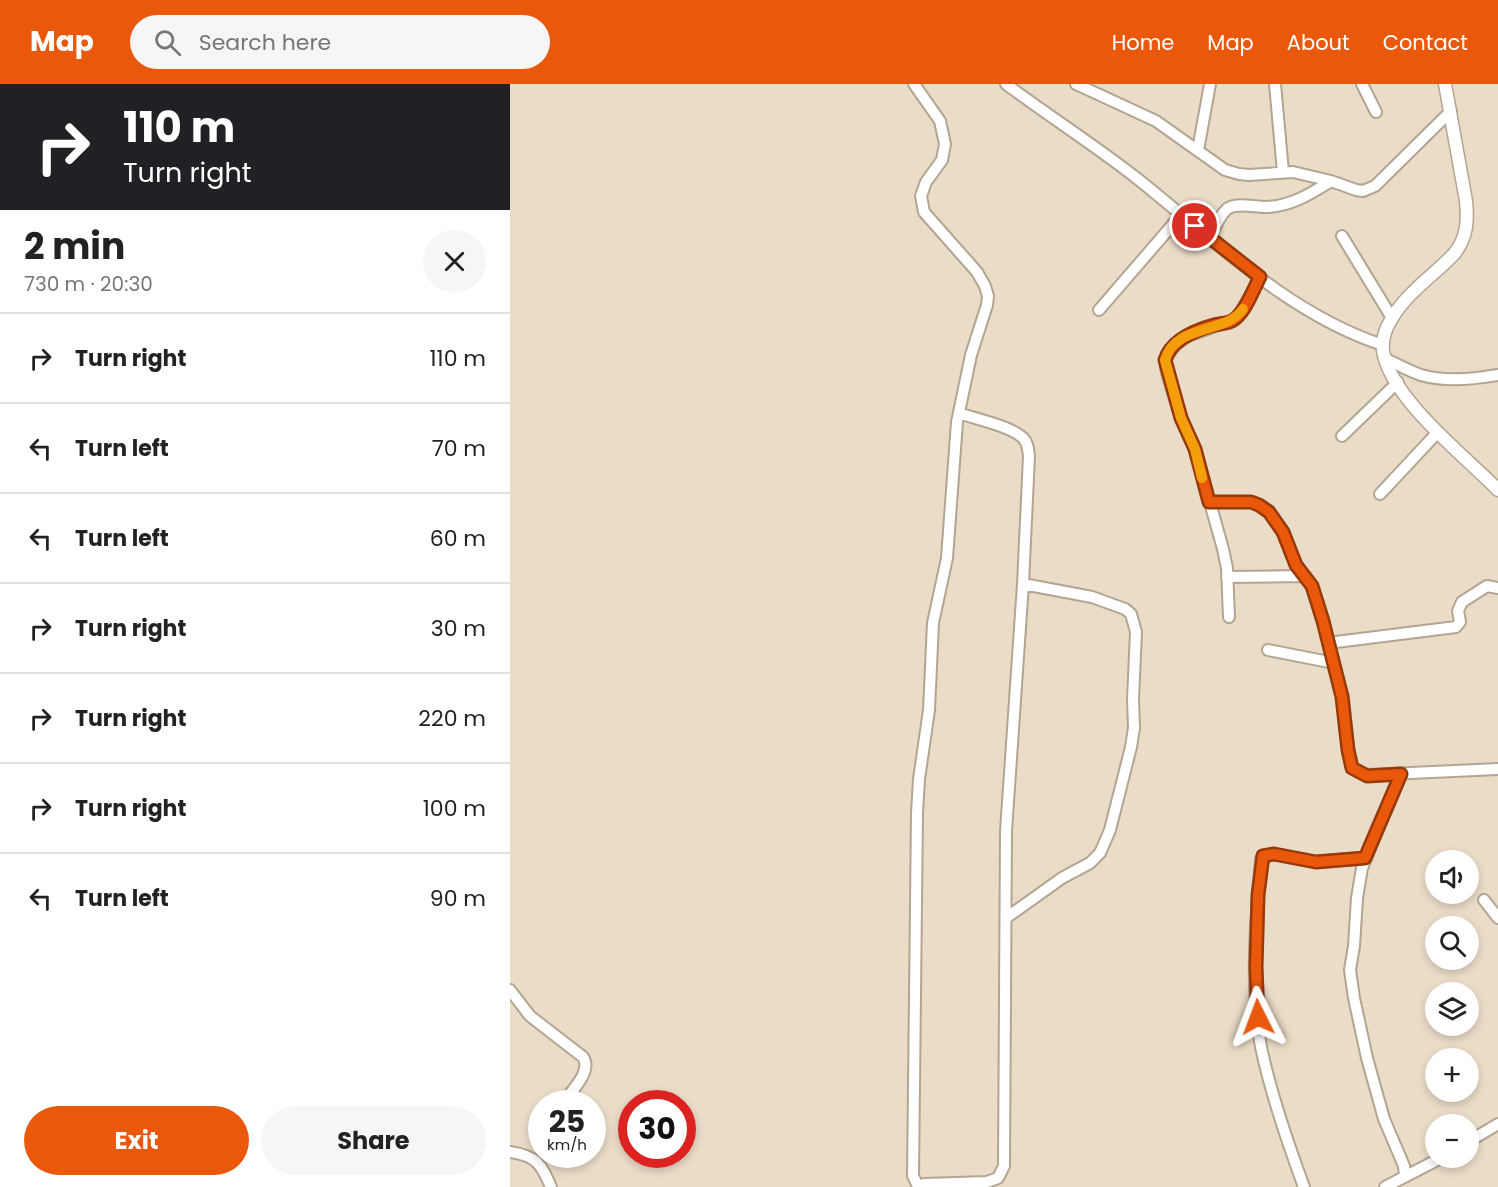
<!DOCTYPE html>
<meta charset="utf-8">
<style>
:root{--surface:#fff;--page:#f6f6f6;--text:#222;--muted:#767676;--line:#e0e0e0;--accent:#ea580c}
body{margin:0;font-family:Poppins,sans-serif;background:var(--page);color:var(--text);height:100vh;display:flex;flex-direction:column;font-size:22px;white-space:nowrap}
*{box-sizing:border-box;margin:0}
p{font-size:20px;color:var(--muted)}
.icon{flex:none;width:33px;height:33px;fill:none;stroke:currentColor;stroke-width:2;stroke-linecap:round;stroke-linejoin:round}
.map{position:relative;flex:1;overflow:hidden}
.drawer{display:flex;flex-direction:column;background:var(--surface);width:510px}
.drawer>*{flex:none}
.banner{background:#202124;color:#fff;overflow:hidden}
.fabs{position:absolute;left:915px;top:766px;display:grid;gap:12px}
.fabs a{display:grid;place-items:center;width:54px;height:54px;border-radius:50%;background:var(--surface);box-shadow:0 3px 9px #0003;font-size:30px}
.speed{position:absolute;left:18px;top:1006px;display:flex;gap:12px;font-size:30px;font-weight:700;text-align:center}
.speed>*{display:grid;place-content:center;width:78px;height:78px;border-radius:50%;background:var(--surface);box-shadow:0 3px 9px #0003;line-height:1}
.speed small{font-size:15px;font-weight:400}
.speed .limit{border:9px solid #d22;background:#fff;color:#111}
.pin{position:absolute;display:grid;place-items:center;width:51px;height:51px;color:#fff;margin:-26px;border:3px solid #fff;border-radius:50%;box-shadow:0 2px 6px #0007}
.me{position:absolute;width:66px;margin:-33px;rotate:357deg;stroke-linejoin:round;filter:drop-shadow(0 0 4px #0008)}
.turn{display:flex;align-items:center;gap:21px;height:126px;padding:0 24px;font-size:27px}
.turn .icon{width:78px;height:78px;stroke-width:2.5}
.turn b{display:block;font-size:42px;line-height:51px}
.round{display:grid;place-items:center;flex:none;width:63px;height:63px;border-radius:32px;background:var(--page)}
.headline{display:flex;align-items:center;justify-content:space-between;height:102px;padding:0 24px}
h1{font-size:36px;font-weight:700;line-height:45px}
.primary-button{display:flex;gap:12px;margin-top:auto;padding:12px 24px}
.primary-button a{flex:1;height:69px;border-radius:36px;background:var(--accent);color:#fff;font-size:24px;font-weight:700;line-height:69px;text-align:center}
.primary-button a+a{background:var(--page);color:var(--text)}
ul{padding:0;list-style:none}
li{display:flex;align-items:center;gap:18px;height:90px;padding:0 24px;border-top:2px solid var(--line)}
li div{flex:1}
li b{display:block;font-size:22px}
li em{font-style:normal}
header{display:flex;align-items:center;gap:36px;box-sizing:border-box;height:84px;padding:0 30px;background:var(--accent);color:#fff}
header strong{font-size:28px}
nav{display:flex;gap:33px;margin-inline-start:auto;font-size:21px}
.search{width:420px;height:54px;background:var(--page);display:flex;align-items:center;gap:15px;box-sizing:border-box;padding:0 21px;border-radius:33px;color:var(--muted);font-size:22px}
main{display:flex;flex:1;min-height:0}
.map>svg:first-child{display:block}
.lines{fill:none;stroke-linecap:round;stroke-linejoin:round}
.minor-casing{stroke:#b2a591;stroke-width:14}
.tertiary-casing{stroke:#b2a591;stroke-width:15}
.minor{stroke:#fff;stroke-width:10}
.tertiary{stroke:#fff;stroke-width:12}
.route-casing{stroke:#983908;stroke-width:15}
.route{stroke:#ea580c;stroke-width:10}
.slow{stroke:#f59e0b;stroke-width:10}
</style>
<header>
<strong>Map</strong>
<div class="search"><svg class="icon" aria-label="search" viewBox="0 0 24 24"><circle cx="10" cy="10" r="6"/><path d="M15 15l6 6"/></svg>Search here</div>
<nav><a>Home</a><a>Map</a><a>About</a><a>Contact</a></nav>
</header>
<main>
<section class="drawer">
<div class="banner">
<div class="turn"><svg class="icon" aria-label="right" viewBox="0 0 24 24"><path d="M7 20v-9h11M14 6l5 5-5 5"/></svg><div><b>110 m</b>Turn right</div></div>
</div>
<div class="headline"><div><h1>2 min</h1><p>730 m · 20:30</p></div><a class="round"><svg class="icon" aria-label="close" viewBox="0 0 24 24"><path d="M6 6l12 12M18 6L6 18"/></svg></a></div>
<ul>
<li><svg class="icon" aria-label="right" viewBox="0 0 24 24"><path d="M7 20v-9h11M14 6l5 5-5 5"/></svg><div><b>Turn right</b></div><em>110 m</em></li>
<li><svg class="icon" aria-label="left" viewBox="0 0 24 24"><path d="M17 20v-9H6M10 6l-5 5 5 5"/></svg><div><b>Turn left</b></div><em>70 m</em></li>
<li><svg class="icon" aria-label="left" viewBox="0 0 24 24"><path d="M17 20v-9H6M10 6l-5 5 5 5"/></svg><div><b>Turn left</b></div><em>60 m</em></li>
<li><svg class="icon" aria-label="right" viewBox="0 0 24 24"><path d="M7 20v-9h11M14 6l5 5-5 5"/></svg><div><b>Turn right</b></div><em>30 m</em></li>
<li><svg class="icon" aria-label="right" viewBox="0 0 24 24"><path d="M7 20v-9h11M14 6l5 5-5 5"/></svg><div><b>Turn right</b></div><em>220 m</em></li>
<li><svg class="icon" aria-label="right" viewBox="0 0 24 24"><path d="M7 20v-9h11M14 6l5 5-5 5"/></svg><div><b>Turn right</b></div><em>100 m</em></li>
<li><svg class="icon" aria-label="left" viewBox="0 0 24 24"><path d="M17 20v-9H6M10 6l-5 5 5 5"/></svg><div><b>Turn left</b></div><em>90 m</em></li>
</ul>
<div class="primary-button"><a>Exit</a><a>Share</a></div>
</section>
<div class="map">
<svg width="988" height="1103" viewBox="0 0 988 1103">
<rect width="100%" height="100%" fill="#ebdcc7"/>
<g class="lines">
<defs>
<path id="minor" d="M404,0l26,37 5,23 -3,16 -16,22 -5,14 3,16 53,60 8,14 3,10 -1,9 -16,50 -14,67 -10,136 -14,65 -4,87 -10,69 -2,34 -4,363 5,10
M496,0c44,33 90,62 133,96 75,60 151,135 244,165
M566,0l80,37 69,49 14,4 10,1 44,-3 38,9 25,9 7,1 12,-5 76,-75
M765,0l8,88
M852,0l14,28
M688,66l12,-66
M832,152l50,82
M700,154c4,-9 9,-22 17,-29 9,-7 27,-2 38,-2 25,0 45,-13 66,-26
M589,226l82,-95
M876,275c11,5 23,12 35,16 23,7 54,4 77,0
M832,352l56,-54
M870,410l58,-62
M699,418h42l8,3 10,7 14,20 13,33 16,21 11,35 20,76 5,53 4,18 15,7 131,-6
M717,493l78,-1
M719,533l-2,-49 -4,-19 -28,-100 -14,-30 -14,-46 -2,-13 9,-14 11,-9 51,-18 7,-10 17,-32
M818,559l128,-16 4,-5 -2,-11 4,-9 25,-16 11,2
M758,566l66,13
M891,690l-39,94 -5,30 -3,48 -4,24 4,28 13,60 17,61 20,47 1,10
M974,816l14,18
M496,834l56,-40 28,-15 10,-10 10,-23 21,-83 3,-19 -1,-29 3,-67 -5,-18 -6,-5 -33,-12 -69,-13
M0,906l20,26 53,41c10,15 -13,35 -21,47
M958,1058l30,-18
M0,1068c27,4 31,12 41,35
M408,1103l6,-3 63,-2 11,-4 6,-12 2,-335 17,-247 6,-128c-1,-7 -1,-13 -6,-18 -12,-12 -48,-19 -64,-25
M794,1103c-17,-46 -33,-92 -43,-140 -11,-59 -5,-129 0,-188l4,-4 9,-1 41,8 50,-4
M875,1103l56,-29"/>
<path id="tertiary" d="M935,0l21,117c2,20 1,37 -12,53 -20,21 -49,40 -63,66 -6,9 -9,20 -8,31 8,48 82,105 115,139"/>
</defs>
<use href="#minor" class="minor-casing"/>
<use href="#tertiary" class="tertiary-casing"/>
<use href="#minor" class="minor"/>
<use href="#tertiary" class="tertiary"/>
</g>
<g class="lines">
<defs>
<path id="route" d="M685,142l65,51c-7,13 -13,31 -24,41 -6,6 -14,5 -22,7 -18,5 -43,15 -49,35l16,58 14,31 14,53h42l8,3 10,7 14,20 13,33 16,21 11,35 19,76 6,53 4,18 15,8 34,-2 -36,84 -49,4 -42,-8 -11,2 -5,39 -2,72 2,50"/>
</defs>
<use href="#route" class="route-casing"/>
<use href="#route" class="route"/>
<path class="slow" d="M692,394l-7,-29 -14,-31 -16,-58c11,-37 60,-25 78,-51"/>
</g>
</svg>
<div class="fabs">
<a><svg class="icon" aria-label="sound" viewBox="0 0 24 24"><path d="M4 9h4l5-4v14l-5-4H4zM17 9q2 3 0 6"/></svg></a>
<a><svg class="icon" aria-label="search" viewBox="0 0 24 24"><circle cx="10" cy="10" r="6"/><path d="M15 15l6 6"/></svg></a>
<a><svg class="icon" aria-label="layers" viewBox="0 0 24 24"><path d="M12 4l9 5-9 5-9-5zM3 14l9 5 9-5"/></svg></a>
<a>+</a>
<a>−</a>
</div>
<div class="speed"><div>25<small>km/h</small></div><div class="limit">30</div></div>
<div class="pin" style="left:685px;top:142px;background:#d93025"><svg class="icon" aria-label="arrive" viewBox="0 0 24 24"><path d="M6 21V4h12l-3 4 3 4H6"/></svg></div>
<svg class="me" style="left:748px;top:933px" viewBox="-20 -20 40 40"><path d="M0-17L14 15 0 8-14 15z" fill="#ea580c" stroke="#fff" stroke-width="4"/></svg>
</div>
</main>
